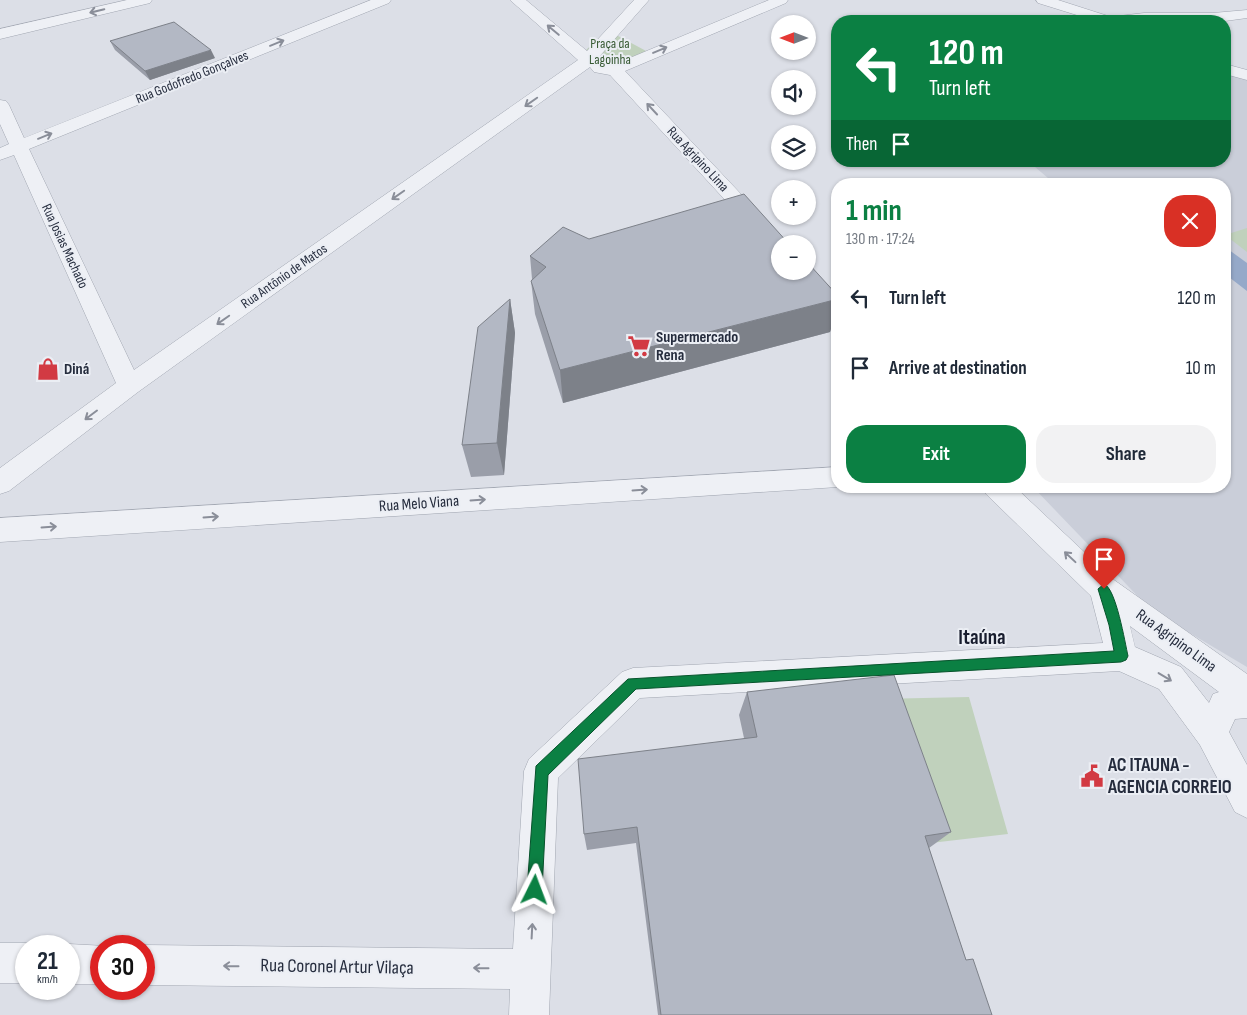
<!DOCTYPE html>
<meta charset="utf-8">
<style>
:root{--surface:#fff;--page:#f2f2f3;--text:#1f2937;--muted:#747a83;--accent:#0b8043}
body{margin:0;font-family:"Sofia Sans Condensed",sans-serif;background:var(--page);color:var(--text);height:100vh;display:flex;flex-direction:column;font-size:19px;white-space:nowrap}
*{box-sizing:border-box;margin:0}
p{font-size:16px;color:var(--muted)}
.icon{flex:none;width:28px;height:28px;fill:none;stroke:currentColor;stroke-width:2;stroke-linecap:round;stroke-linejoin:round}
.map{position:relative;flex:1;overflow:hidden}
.details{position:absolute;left:831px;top:178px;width:400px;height:315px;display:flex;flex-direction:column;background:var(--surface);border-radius:20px;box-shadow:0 1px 4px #0004}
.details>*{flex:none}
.guide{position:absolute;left:831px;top:15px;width:400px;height:152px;border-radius:20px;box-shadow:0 1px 4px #0004;background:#0b8043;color:#fff;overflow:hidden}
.needle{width:32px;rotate:270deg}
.controls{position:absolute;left:771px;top:15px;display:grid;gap:10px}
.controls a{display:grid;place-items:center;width:45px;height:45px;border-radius:50%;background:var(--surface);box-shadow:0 1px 4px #0004;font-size:25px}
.speed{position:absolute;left:15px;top:935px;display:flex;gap:10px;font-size:25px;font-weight:700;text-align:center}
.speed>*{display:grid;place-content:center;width:65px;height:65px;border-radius:50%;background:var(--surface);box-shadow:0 1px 4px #0004;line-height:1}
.speed small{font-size:12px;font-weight:400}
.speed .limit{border:8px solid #d22;background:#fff;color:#111}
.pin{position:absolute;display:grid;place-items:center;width:42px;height:42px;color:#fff;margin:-51px -21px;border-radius:50% 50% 50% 0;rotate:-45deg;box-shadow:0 0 5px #0007}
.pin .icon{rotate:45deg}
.me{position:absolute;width:55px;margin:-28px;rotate:3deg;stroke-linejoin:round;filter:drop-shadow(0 0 4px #0008)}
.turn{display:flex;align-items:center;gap:18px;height:105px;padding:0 15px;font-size:22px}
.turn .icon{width:65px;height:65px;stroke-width:2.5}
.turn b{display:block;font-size:35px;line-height:42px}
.then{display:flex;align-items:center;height:48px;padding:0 15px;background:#0003;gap:10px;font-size:19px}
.round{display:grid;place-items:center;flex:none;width:52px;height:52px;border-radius:20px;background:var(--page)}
.overview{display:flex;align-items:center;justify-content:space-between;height:85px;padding:0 15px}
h1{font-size:30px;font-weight:700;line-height:38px;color:var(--accent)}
.button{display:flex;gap:10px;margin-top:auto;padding:10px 15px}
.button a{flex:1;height:58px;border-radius:20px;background:var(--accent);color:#fff;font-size:20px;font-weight:700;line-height:58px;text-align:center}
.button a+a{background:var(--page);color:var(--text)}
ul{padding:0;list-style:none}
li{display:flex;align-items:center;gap:15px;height:70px;padding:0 15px}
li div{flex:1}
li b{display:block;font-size:19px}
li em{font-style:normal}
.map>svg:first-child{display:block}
.built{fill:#caced9}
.green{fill:#c0d1bc}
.water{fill:#95a9c9}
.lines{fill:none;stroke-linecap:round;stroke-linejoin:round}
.minor-casing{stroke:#a1a6b1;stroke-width:1}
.minor{fill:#eef0f5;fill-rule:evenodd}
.wall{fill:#9a9ea9}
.shaded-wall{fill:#7d8189}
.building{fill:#b3b8c4;stroke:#7d8189}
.oneway{stroke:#8a8e99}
.route{fill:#0b8043;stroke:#07532c}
.labels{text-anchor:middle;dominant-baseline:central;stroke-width:4;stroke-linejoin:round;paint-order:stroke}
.far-park-label{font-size:14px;fill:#365932;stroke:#ebeef4}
.far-street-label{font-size:14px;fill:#252c3d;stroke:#ebeef4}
.poi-label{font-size:16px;font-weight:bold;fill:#252c3d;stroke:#ebeef4;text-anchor:start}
.street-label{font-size:16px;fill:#252c3d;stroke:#ebeef4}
.near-poi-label{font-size:19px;font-weight:bold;fill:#252c3d;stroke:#ebeef4;text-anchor:start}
.near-street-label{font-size:19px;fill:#252c3d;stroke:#ebeef4}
.district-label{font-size:21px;font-weight:bold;fill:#181d2e;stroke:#ebeef4}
</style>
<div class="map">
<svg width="1247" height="1015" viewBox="0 0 1247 1015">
<rect width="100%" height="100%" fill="#dcdfe7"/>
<path class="built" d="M1225,67l22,7v593l-96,-57 -119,-124h193v-302h-170l-27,-23h197z"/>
<path class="green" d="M607,30l41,22 -37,17 -27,-17z
M1247,228v24l-22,-17z
M969,697l39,137 -86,10 -44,-145z"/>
<path class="water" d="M1225,247l22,16v28l-22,-17z"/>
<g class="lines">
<defs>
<path id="minor" d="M127,0h25l-2,3 -150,36v-10z
M371,0h20l-2,3 -360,146 105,221 444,-310 -68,-60h16l61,51 47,-51h15l-51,58 15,7 156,-65h19l-2,3 -161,68 163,173h-8v10l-7,-2 -163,-177 -16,-3 -4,-5 -452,325 -129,99 -9,3v-26l116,-85 -102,-228 -14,5v-12l9,-4 -9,-20v-24l6,1 3,4 15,33z
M1036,0h22l53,17 33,-4h69l34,-3v8l-22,3h-129l-58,-18z
M1225,64l22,6v10l-22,-6z
M838,467v19h4l-4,1 -838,55v-24z
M983,486h31l100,94 133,94v44l-12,1 -6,13 18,33v53l-12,-6 -35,-67 -41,-56 -40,-18 -479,27 -82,80 -9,237h-40l1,-26 -366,-4v-39h-2l2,-1 369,4 11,-178 5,-12 93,-87 11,-4 470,-25 -12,-47 -105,-102zM1130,626l89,66 -6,2 -4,9 -28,-36 -46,-20z
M0,943h26l7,3h-7v37h-26z
M69,944l37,2h-5v38h-32v-38h-5z"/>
</defs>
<use href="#minor" class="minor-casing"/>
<use href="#minor" class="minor"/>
</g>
<path class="wall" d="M110,41l105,17 -65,22 -35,-30z
M589,239l249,57v11l-8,25 -267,71 -28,-89 -4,-33 1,-2 -2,-23z
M510,299l5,34 -11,142 -33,2 -9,-32z
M747,692l204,140 -22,16 37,112 26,55h-334l-22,-172 -49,7 -3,-16 160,-96 -5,-23z"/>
<path class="shaded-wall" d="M211,50l4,8 -65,22 -5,-9z
M510,299l5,34 -11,142 -7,-32z
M838,299v8l-8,25 -267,71 -3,-33z"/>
<path class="building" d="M174,22l37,28 -66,21 -35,-30z
M744,194l45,50h-9v27h28v-8l30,33v3l-278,71 -29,-89 15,-14 -16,-11 33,-29 26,12z
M510,299l-13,144 -35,2 16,-118z
M894,675l57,157 -26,4 41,124 7,-1 19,56h-331l-24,-188 -53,7 -6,-75 179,-22 -10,-45z"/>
<defs><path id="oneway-shaft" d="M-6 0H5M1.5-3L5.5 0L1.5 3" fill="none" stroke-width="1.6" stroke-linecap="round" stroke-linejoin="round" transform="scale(1.25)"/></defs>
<g class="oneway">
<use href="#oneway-shaft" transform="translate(97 11) rotate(167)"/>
<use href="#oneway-shaft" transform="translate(553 30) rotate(-140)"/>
<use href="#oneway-shaft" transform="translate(277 43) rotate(-22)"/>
<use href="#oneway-shaft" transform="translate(660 50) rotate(-23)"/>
<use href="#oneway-shaft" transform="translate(531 102) rotate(145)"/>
<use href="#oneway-shaft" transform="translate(652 109) rotate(-133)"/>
<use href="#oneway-shaft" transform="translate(45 136) rotate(-22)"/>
<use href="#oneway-shaft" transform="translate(398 195) rotate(145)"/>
<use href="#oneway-shaft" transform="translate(223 320) rotate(145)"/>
<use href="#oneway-shaft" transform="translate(91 415) rotate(143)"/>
<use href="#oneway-shaft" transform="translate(640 490) rotate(-4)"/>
<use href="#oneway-shaft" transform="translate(478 500) rotate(-4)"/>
<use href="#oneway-shaft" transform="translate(211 517) rotate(-4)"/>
<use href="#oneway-shaft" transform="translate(49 527) rotate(-4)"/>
<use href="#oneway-shaft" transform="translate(1070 557) rotate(-137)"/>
<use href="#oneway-shaft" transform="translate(1165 677) rotate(31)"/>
<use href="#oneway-shaft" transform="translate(532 931) rotate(-87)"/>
<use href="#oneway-shaft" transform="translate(231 966) rotate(-179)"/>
<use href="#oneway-shaft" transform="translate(481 968) rotate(-179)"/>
</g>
<path class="route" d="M1104,584c12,4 21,59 24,72l-2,4 -5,2 -485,27 -88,86 -6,115 -2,5 -5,3 -6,-3 -2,-5 9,-124 92,-87 486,-28 -5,-26 -11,-36z"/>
<defs>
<symbol id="supermarket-bare" viewBox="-9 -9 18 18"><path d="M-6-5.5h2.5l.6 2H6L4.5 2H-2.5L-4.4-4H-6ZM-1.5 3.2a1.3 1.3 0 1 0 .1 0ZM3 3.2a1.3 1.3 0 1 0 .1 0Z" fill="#d23a43" stroke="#ebeef4" stroke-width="2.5" paint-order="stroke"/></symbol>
<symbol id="shop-bare" viewBox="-9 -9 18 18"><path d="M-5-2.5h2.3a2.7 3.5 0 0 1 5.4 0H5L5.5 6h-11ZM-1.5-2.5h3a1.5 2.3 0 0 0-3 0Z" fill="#d23a43" stroke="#ebeef4" stroke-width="2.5" paint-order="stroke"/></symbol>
<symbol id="civic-bare" viewBox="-9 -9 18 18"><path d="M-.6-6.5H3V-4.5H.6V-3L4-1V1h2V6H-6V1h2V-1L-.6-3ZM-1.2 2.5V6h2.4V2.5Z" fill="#d23a43" stroke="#ebeef4" stroke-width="2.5" paint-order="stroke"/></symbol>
</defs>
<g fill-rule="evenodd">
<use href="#supermarket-bare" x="623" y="330" width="32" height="32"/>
<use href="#shop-bare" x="32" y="353" width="32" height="32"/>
<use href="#civic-bare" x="1076" y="760" width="32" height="32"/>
</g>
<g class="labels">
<g class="far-park-label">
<text x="610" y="43">Praça da<tspan x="610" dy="16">Lagoinha</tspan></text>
</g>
<g class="far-street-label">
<text transform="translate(192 77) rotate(-22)">Rua Godofredo Gonçalves</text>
<text transform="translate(698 159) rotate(47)">Rua Agripino Lima</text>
<text transform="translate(65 246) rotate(65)">Rua Josias Machado</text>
<text transform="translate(284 276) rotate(-35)">Rua Antônio de Matos</text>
</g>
<g class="poi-label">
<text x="656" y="337">Supermercado<tspan x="656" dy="18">Rena</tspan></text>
<text x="64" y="369">Diná</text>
</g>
<g class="street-label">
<text transform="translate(419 504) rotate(-4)">Rua Melo Viana</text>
<text transform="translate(1176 641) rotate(36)">Rua Agripino Lima</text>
</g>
<g class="near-poi-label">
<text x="1108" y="765">AC ITAUNA -<tspan x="1108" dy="22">AGENCIA CORREIO</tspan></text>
</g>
<g class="near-street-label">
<text transform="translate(337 967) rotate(1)">Rua Coronel Artur Vilaça</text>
</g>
<g class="district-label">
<text x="982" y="637">Itaúna</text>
</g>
</g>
</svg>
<div class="controls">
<a><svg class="needle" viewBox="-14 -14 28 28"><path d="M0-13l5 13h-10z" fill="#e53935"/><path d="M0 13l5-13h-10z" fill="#747a83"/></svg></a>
<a><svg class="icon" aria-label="sound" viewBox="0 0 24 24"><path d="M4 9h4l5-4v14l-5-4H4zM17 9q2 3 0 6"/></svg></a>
<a><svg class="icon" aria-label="layers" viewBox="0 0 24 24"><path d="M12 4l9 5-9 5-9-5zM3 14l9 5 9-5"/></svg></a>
<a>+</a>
<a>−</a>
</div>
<div class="speed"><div>21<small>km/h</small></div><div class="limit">30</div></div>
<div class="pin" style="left:1104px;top:589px;background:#d93025"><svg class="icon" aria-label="arrive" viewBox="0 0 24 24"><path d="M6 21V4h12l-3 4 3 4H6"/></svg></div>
<svg class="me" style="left:535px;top:890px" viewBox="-20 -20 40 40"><path d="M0-17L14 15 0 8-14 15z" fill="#0b8043" stroke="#fff" stroke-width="4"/></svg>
<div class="guide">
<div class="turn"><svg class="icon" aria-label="left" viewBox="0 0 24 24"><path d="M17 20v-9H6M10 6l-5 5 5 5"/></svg><div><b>120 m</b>Turn left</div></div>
<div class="then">Then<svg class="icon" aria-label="arrive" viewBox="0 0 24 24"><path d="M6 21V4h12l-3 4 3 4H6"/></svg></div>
</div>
<section class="details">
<div class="overview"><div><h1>1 min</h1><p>130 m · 17:24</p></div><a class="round" style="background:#d93025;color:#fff"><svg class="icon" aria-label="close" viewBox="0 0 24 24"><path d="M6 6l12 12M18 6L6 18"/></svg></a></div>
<ul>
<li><svg class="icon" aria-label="left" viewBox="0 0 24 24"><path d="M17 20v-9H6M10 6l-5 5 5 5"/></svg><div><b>Turn left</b></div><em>120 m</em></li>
<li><svg class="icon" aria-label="arrive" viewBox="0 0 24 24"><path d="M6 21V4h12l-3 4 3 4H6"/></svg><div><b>Arrive at destination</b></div><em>10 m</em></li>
</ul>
<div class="button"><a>Exit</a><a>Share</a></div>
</section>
</div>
